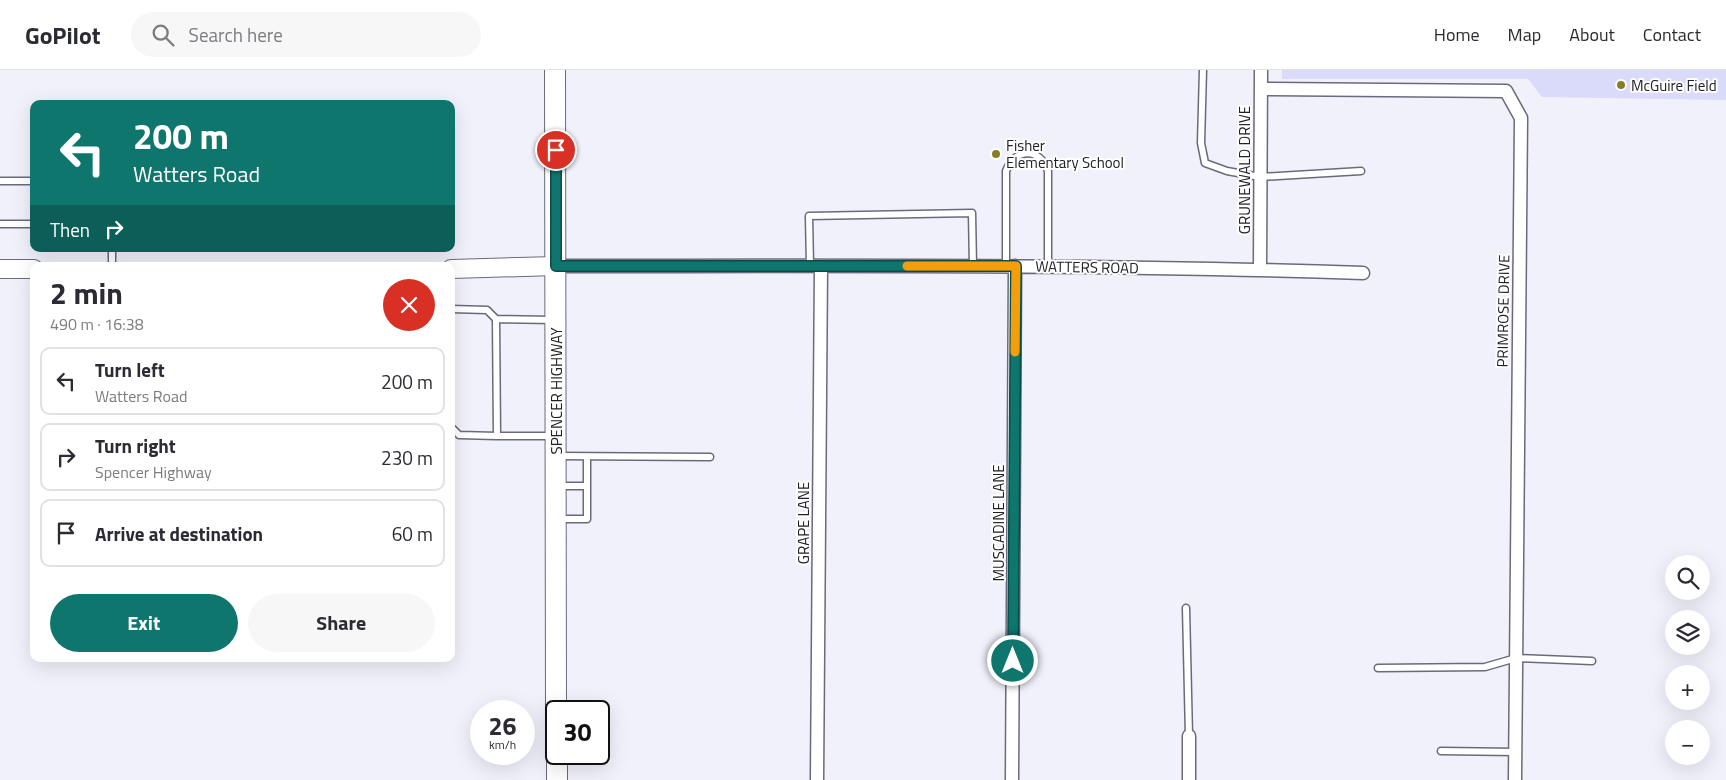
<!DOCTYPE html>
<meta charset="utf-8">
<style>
:root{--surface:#fff;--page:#f7f7f7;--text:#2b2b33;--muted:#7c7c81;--line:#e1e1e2;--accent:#0f766e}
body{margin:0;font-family:"Titillium Web",sans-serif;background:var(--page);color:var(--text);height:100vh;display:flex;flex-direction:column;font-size:19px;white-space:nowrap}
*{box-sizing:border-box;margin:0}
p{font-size:16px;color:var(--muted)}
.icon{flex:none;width:28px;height:28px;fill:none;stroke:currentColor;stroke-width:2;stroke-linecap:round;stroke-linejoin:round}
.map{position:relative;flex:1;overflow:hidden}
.panel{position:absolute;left:30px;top:192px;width:425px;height:400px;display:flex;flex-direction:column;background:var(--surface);border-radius:10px;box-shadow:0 5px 20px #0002}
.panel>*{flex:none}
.banner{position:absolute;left:30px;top:30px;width:425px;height:152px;border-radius:10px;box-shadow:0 5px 20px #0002;background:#0f766e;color:#fff;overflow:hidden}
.controls{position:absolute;left:1665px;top:485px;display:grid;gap:10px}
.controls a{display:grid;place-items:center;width:45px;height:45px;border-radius:50%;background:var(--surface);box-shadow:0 5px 20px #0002;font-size:25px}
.speed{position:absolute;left:470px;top:630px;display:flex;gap:10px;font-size:25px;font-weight:700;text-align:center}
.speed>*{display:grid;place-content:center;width:65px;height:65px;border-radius:50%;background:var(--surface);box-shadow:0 5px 20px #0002;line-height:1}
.speed small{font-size:12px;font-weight:400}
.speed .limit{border:2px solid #111;border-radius:8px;background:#fff;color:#111}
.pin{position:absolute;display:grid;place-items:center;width:42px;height:42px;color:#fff;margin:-21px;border:2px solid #fff;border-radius:50%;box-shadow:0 1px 5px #0007}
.me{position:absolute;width:55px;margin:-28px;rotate:0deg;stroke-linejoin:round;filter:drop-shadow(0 0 4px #0008)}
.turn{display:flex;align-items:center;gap:18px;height:105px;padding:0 20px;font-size:22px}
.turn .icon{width:65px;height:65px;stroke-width:2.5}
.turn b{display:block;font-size:35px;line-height:42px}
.then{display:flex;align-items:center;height:48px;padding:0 20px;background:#0003;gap:10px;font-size:19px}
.round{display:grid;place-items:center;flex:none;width:52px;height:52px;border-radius:26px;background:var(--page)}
.head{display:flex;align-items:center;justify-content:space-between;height:85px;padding:0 20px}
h1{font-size:30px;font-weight:700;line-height:38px}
.button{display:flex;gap:10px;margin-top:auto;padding:10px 20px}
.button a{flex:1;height:58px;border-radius:30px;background:var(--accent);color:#fff;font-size:20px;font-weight:700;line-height:58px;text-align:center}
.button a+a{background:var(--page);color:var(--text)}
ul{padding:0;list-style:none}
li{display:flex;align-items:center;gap:15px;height:68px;margin:0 10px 8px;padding:0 10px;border:2px solid var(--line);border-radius:10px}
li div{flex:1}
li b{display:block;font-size:19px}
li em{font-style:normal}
header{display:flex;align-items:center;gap:30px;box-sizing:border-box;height:70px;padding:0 25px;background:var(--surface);border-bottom:1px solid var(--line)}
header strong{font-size:24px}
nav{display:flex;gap:28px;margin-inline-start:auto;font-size:18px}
.search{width:350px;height:45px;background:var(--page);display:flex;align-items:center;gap:12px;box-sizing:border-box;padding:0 18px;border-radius:28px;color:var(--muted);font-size:19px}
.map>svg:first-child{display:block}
.pitch{fill:#dadafb}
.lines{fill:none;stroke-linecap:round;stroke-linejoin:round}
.lane-casing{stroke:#6a6a7a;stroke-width:9}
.street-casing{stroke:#6a6a7a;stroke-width:15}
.secondary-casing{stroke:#6a6a7a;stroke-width:20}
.primary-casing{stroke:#6a6a7a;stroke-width:22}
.lane{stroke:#fff;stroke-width:6}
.street{stroke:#fff;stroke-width:12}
.secondary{stroke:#fff;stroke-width:18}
.primary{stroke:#fff;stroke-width:20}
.route-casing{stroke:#0a4d48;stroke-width:12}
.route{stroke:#0f766e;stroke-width:9}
.slow{stroke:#f59e0b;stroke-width:9}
.poi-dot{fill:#847e25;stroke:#fff;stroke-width:2}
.labels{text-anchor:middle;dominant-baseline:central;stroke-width:4;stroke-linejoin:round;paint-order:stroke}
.poi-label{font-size:15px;fill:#202027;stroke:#fff;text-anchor:start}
.street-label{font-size:15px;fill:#202027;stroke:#fff}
</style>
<header>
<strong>GoPilot</strong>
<div class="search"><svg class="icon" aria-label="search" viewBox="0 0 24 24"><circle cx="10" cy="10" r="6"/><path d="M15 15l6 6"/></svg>Search here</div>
<nav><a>Home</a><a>Map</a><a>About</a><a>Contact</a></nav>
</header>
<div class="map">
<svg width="1726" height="710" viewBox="0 0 1726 710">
<rect width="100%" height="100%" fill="#f1f1fc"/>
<path class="pitch" d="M1282,0h444v30l-184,-3 -14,-18h-246z"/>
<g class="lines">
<defs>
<path id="lane" d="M1203,0l-2,73 4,20 22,8 33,6 101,-6
M0,111h34
M0,154h34
M112,179v17
M810,196l-1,-50 163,-3 1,53
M1006,196v-95c9,-23 34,-24 42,0v95
M451,239l36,1 9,9 57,1
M496,249l1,117h55
M451,357l8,8 38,1
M557,386l153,1
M559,416h28
M559,449h28v-62
M1186,538l3,128
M1378,598l107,-1 31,-9 76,3
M1441,681l75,1"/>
<path id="street" d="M1261,19l245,2 15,27 -6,662
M556,196c269,0 538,-2 807,7
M1260,200l1,-200
M817,710l4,-514
M1012,710l3,-514
M1189,710v-44"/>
<path id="secondary" d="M0,199h34
M451,199l105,-3"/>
<path id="primary" d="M555,0l1,641
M557,684v26"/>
</defs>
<use href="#lane" class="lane-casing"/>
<use href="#street" class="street-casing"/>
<use href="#secondary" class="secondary-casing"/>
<use href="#primary" class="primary-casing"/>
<use href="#lane" class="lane"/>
<use href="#street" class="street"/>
<use href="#secondary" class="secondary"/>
<use href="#primary" class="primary"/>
</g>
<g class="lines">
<defs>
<path id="route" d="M556,80v116h460l-3,395"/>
</defs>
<use href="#route" class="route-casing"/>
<use href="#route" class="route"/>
<path class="slow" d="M907,196h109l-1,86"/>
</g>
<g class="poi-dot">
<circle cx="1621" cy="15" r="5"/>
<circle cx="996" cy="84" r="5"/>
</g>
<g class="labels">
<g class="poi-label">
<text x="1631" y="15">McGuire Field</text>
<text x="1006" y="75">Fisher<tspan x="1006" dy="17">Elementary School</tspan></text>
</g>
<g class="street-label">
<text transform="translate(1244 100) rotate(-90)">GRUNEWALD DRIVE</text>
<text transform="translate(1087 197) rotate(1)">WATTERS ROAD</text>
<text transform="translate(1503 241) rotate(-89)">PRIMROSE DRIVE</text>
<text transform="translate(556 321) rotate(-90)">SPENCER HIGHWAY</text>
<text transform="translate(803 453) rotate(-90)">GRAPE LANE</text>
<text transform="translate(998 453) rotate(-90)">MUSCADINE LANE</text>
</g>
</g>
</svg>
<div class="controls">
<a><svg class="icon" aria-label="search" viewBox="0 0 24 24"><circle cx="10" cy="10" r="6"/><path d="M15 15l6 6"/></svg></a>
<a><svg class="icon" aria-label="layers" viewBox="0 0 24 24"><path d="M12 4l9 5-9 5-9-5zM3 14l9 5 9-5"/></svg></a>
<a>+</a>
<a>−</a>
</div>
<div class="speed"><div>26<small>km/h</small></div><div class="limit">30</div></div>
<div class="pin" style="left:556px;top:80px;background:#d93025"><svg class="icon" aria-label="arrive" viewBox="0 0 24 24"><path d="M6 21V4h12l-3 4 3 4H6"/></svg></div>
<svg class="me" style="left:1013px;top:591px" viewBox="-20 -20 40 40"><circle r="17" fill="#0f766e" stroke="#fff" stroke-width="3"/><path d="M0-11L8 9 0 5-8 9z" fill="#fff"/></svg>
<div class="banner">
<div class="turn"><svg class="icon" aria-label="left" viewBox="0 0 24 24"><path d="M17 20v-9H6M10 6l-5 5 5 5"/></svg><div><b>200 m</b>Watters Road</div></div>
<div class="then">Then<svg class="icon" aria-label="right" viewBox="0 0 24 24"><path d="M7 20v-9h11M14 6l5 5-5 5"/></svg></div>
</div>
<section class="panel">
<div class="head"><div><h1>2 min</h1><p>490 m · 16:38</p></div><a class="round" style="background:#d93025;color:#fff"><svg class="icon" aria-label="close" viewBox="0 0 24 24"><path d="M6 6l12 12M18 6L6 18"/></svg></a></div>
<ul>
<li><svg class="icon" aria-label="left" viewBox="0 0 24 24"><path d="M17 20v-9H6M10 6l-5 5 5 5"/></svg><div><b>Turn left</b><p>Watters Road</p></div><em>200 m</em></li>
<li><svg class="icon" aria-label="right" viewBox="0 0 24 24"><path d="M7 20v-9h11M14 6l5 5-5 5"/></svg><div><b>Turn right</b><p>Spencer Highway</p></div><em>230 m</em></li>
<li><svg class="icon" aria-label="arrive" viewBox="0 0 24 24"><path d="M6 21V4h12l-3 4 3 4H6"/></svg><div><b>Arrive at destination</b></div><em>60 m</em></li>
</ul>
<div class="button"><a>Exit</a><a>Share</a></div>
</section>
</div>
